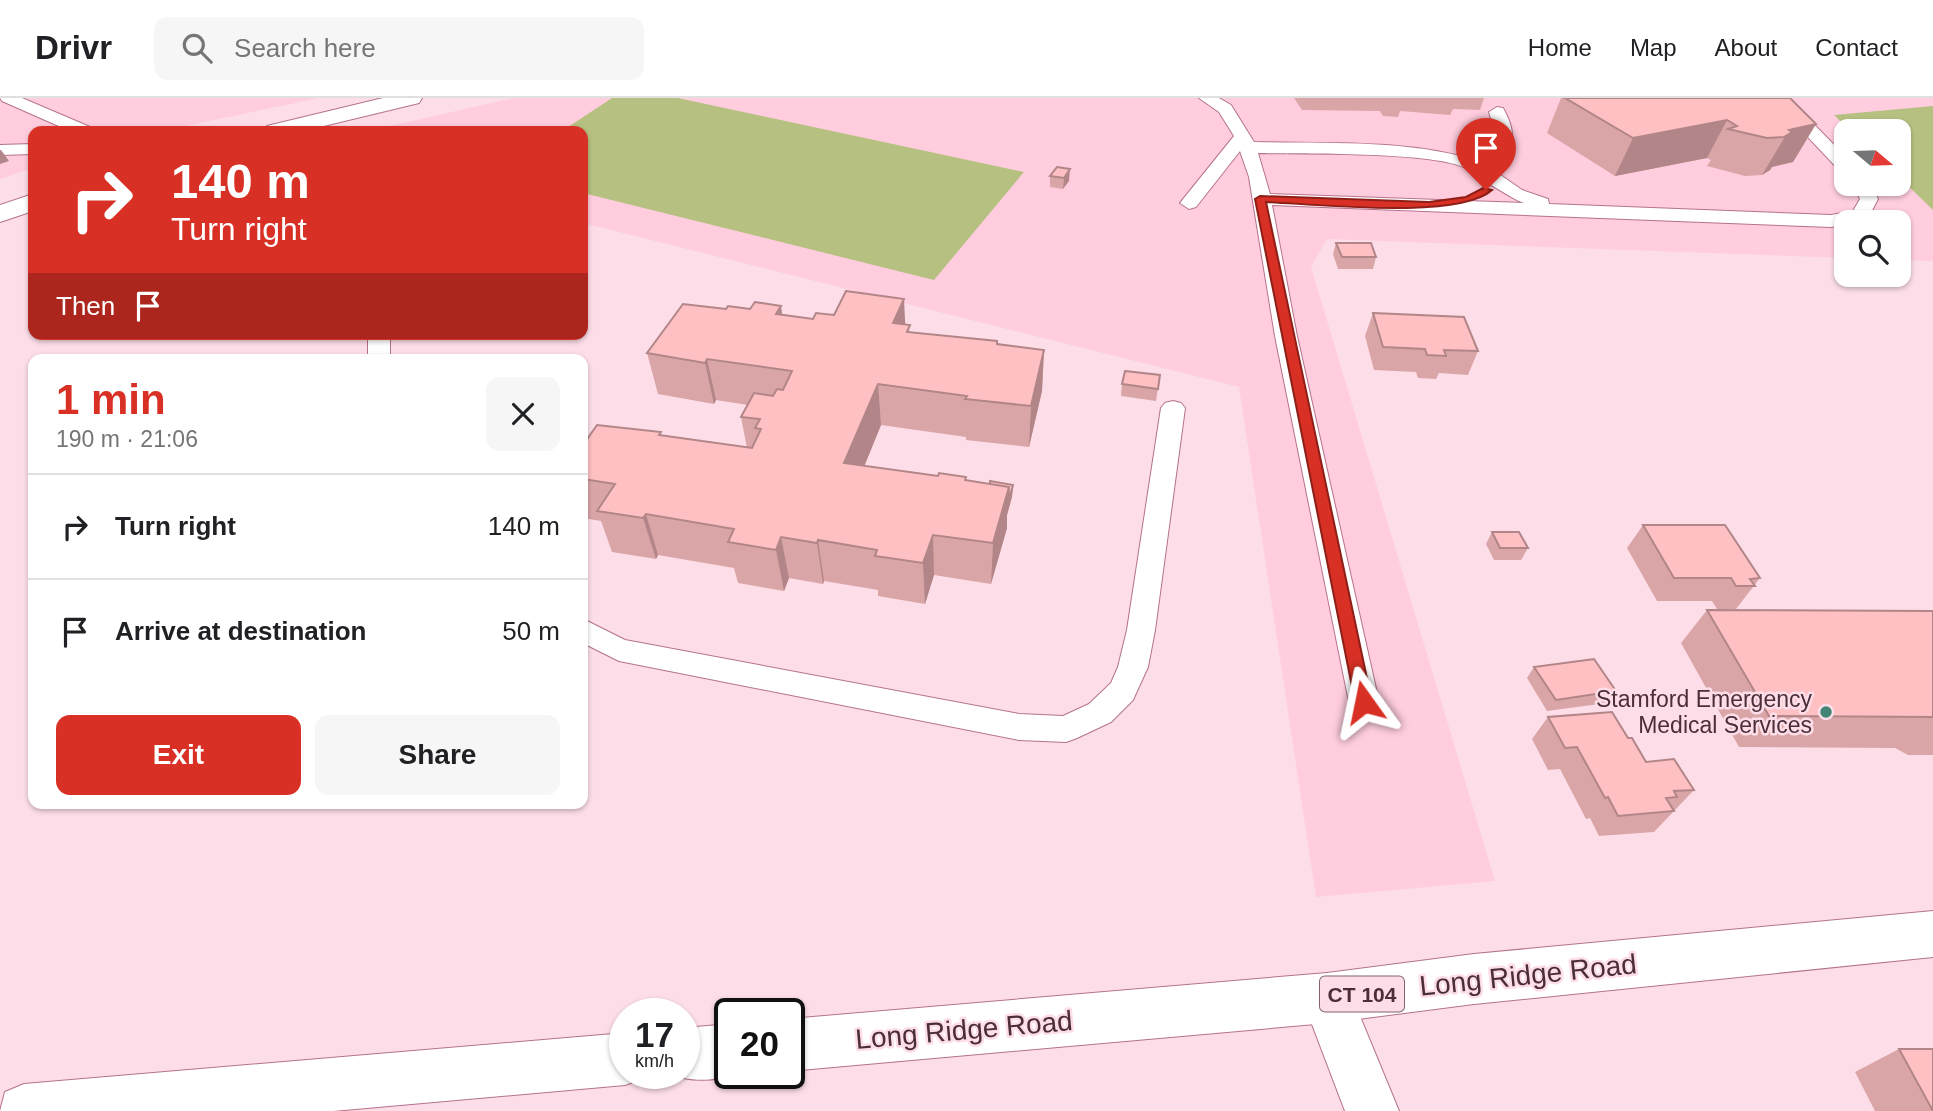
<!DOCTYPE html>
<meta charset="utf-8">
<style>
:root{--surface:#fff;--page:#f6f6f6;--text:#202124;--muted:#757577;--line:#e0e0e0;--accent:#d93025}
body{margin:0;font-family:Arial,sans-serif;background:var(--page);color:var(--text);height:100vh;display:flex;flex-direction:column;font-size:26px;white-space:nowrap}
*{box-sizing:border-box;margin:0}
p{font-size:23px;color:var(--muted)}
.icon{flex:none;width:38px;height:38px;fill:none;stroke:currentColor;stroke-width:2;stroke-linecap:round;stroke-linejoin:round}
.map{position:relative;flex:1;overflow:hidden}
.details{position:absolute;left:28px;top:256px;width:560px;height:455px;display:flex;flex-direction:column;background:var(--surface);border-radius:14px;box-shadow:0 2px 5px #0004}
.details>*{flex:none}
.guide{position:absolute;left:28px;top:28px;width:560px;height:214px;border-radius:14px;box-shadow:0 2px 5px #0004;background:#d93025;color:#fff;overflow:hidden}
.needle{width:46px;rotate:109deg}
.buttons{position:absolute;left:1834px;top:21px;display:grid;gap:14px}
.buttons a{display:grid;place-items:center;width:77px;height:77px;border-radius:14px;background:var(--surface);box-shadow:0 2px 5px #0004;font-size:35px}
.speed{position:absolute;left:609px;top:900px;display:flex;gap:14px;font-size:35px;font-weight:700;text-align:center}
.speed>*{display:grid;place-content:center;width:91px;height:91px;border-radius:50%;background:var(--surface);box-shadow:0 2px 5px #0004;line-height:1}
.speed small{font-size:18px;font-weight:400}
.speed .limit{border:4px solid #111;border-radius:10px;background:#fff;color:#111}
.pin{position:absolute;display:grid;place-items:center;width:60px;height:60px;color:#fff;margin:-72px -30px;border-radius:50% 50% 50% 0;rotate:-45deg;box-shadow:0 0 7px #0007}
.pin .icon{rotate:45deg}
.me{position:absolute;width:77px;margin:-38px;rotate:348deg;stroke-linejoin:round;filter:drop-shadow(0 0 5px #0008)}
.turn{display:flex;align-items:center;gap:24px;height:147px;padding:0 28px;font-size:32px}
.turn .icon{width:91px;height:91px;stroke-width:2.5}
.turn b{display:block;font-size:49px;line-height:60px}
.then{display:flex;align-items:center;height:66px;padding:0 28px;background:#0003;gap:14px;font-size:26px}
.round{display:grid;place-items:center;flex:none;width:74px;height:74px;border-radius:14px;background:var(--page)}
.head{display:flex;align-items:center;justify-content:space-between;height:119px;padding:0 28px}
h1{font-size:42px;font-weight:700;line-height:52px;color:var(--accent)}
.primary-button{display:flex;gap:14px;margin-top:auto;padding:14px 28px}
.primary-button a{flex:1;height:80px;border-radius:14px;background:var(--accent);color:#fff;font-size:28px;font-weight:700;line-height:80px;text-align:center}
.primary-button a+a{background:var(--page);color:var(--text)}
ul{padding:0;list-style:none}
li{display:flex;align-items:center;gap:21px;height:105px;padding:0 28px;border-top:2px solid var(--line)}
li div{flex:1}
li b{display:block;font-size:26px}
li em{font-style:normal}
header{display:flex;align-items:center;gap:42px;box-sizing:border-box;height:98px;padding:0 35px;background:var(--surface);border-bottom:2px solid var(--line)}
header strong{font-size:33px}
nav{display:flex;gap:38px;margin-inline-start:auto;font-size:24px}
.search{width:490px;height:63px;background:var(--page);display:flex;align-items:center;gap:18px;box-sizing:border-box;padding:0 24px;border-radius:14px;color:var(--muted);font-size:26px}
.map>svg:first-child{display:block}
.built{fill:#ffcdde;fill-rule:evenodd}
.green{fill:#b6c181}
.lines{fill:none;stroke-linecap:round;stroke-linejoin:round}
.lane-casing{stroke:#b5728b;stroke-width:2}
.street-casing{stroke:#b5728b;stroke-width:2}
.secondary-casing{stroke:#b5728b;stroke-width:2}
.primary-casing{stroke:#b5728b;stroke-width:2}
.lane{fill:#fff;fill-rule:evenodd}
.street{fill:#fff;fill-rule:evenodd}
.secondary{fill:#fff;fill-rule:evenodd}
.primary{fill:#fff;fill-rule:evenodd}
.wall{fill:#daa5a7}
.shaded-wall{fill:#b28688}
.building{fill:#fec0c2;stroke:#b28688;stroke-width:2}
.route{fill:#d93025;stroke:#8d1f18;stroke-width:2}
.poi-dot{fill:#438575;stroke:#fddee8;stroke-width:2.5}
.labels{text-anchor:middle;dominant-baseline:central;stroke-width:5;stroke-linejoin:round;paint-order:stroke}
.shield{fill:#fddee8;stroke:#80636e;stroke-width:2}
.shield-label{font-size:21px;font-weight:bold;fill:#4b2e39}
.poi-label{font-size:23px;fill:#4b2e39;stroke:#fddee8;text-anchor:end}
.near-street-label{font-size:28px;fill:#4b2e39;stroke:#fddee8}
</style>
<header>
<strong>Drivr</strong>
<div class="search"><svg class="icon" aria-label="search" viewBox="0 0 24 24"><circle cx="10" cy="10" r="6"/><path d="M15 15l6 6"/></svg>Search here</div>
<nav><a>Home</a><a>Map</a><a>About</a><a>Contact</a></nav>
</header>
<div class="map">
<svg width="1933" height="1013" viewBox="0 0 1933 1013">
<rect width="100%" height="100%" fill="#fddee8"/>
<path class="built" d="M0,0h319l-158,33h-128v37l-33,11z
M513,0h1420v163l-34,-1v-38h-53v36l-519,-19 -16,28 184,614 -179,16 -77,-510 -656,-164v-92h-215zM1846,33h53v53h-53z"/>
<path class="green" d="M612,0h66l346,74 -90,108 -351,-87v-62h-21z
M1933,8v104l-34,-33v-46h-48l-17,-16z"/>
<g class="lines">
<defs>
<path id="lane" d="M0,0h22l68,29 3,4h-23l-68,-30z
M1199,0h20l12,7 23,37c73,2 150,-3 221,18l13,-6 7,-7v-15l-6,-20 8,-5 6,1c14,24 14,48 -14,59l33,23 26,9 1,5 282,11 22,-4 7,-12 -7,-15h18l7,15 -11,21 -36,7 -559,-22 25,131 82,366 -4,9 -11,3 -11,-3 -4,-9 -74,-366 -26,-159 -9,-26 -44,56 -7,2 -9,-6 54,-67 -15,-24zM1258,55c39,1 185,-2 211,17 3,2 4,6 7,9 17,4 31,18 48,24l-254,-9z
M1771,0h17l58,59v15l-6,-1z
M33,46v10l-33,1v-10z
M368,236h22v25h-22z
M1173,303l8,2 4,5 -30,222 -7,37 -11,24 -4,9 -22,22 -34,16 -11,4 -47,-2 -400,-79 -36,-18v-24l42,21 394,74 44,2 26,-12 22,-21 7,-16 9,-37 34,-222 4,-5z"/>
<path id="street" d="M1327,875l18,7 54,131h-54l-43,-113 7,-18z"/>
<path id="secondary" d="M383,0h39l-3,5 -116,28h-40l4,-5z
M33,96v17l-33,11v-17z"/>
<path id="primary" d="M1933,813v46l-459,47 -147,19 -538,48v-52l538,-46 147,-19z
M730,926v49h8c-22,9 -50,9 -72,0h18v-45z
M625,935v40h21l-2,5 -19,7 -292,26h-333l5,-19 19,-8z"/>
</defs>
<use href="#lane" class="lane-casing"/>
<use href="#street" class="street-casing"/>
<use href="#secondary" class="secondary-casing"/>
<use href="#primary" class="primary-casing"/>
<use href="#lane" class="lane"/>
<use href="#street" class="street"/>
<use href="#secondary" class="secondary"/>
<use href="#primary" class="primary"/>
</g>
<path class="wall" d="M1294,0h190l-4,12 -27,-1 -3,6 -50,-4 -2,6 -15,-1 -3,-5 -78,-1z
M1561,0h229l26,26 -23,38 -21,5 -2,3 -8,5 -17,1 -38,-10 4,-6 -4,-2 -92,18 -68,-43z
M1057,69l12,14 -6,8 -13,-2v-11z
M1336,145l40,14 -3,12h-35l-5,-15z
M726,211h24l63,10 92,6 5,7 134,18 -2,41 -13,56 -63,-7v-3l-85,-12 -17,41 126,18 23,1 -1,12 -5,18v13l-16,56 -57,-9 -9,29 -47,-8v-6l-54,-9 -1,3 -34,-6 -5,13 -46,-8 -4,-15 -76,-13 -2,4 -44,-7 -11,-31 -18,-3v-73l79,-10 85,13 -6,-31 7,-12 -32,-5 -2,4 -56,-10 -11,-41z
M1373,215l105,38 -10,24 -29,-2 -3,6 -18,-1 -2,-6 -42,-2 -9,-34z
M1160,277l-4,26 -35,-5 1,-12z
M1643,427l117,53 -24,31h-19l-5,-8h-55l-30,-53z
M1492,434l36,16 -7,12h-27l-8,-16z
M1707,512l226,1v144h-25l-13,-7 -156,-1 -58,-104z
M1534,569l82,24 -9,12 -60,8 -20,-33z
M1548,619l80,21 18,24 48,28 -40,42 -55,4 -9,-18 -4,1 -26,-50 -12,1 -16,-31z
M1899,951l34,62h-58l-20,-39z"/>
<path class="shaded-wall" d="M1727,22l-20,38 -92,18 18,-38z
M1816,26l-23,38 -21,5 -2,3 -8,5 27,-45z
M0,52h1l8,11 -9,3z
M1070,71l-1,12 -6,8 1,-11z
M904,201l2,40 -13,-16z
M781,208l6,40 -11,-32z
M1044,252l-2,41 -13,56 2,-41z
M707,261l9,41 -2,4 -9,-41z
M878,286l3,41 -32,79 -5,-41z
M1013,387l-1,12 -5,18v13l-16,56 2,-41 16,-56z
M646,416l12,41 -2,4 -13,-41z
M933,437l1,40 -9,29 -2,-41z
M781,439l8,41 -5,13 -8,-41z
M818,442l6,41 -1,3 -6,-41z"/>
<path class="building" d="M1565,0h225l26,26 -27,6 3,2 -8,5 -17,1 -39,-9 9,-3 -10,-6 -94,18z
M1057,69l13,2 -6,9 -14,-2z
M1336,145h35l5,14h-34z
M846,193l58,8 -11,24 17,2 -3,7 90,9v3l47,6 -13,56 -66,-7 2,-3 -89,-12 -34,79 94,13 1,-3 27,4 -1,3 44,7 -16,56 -60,-8 -10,28 -48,-7 2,-6 -59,-10 -1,3 -36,-6 -5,13 -48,-8 6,-13 -88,-15 -3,4 -46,-7 18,-27 -32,-5v-34l14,-20 64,7 -2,3 93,13 9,-19 -6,-1 5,-9 -19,-2 13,-24 19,3 4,-7 6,1 9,-19 -85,-12 -2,4 -58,-10 36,-49 43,5 2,-3 22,3 5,-7 26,4 -5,8 37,5 3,-6 18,2z
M1373,215l91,4 14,34 -34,-1 2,6 -19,-1 -2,-6 -42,-2z
M1125,273l35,4 -2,14 -36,-5z
M990,383l23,4 -5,18 1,-16 -19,-3z
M1643,427h82l35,53 -10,1 5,7h-19l-5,-8h-57z
M1492,434h27l9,16h-28z
M1707,512l226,1v106l-164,-1z
M1594,561l22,32 -60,9 -22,-33z
M1612,614l16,26h4l14,24 28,-3 20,31 -20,1 3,6 -11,1 8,13 -56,5 -10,-19 -3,1 -28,-51 -12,1 -17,-31z
M1899,951h34v62z"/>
<path class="route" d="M1483,90l9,2c-33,30 -177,14 -226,12l106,500 -2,5h-12l-3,-5 -100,-503 5,-3 169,6 37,-5z"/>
<circle class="poi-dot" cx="1826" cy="614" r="7"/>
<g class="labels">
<rect class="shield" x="1320" y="878.5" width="84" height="35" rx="5"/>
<g class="shield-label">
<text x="1362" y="896">CT 104</text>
</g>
<g class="poi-label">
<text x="1812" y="601">Stamford Emergency<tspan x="1812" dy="26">Medical Services</tspan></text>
</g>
<g class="near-street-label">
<text transform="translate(1528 877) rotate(-6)">Long Ridge Road</text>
<text transform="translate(964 932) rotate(-5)">Long Ridge Road</text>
</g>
</g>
</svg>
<div class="buttons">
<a><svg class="needle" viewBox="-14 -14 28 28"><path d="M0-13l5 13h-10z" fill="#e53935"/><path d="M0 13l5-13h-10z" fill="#757577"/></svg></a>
<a><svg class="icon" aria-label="search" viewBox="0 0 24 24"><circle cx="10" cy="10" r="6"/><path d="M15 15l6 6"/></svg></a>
</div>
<div class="speed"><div>17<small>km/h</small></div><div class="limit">20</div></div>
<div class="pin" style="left:1486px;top:92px;background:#d93025"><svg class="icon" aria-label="arrive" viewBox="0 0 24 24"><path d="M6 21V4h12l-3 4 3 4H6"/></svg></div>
<svg class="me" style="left:1364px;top:604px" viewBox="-20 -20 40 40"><path d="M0-17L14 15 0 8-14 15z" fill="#d93025" stroke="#fff" stroke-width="4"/></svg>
<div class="guide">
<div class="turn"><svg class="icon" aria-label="right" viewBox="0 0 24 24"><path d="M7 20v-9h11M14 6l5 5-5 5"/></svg><div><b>140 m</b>Turn right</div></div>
<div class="then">Then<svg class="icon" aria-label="arrive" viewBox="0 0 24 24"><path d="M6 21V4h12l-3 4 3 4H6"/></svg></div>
</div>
<section class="details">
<div class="head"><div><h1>1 min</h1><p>190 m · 21:06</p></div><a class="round"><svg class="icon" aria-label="close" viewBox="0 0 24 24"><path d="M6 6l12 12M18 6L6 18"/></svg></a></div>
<ul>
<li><svg class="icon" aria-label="right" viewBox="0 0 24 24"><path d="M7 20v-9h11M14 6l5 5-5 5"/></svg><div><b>Turn right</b></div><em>140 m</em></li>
<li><svg class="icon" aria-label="arrive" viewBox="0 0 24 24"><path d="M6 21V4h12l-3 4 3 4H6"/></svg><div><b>Arrive at destination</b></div><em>50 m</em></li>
</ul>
<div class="primary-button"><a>Exit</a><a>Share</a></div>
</section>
</div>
